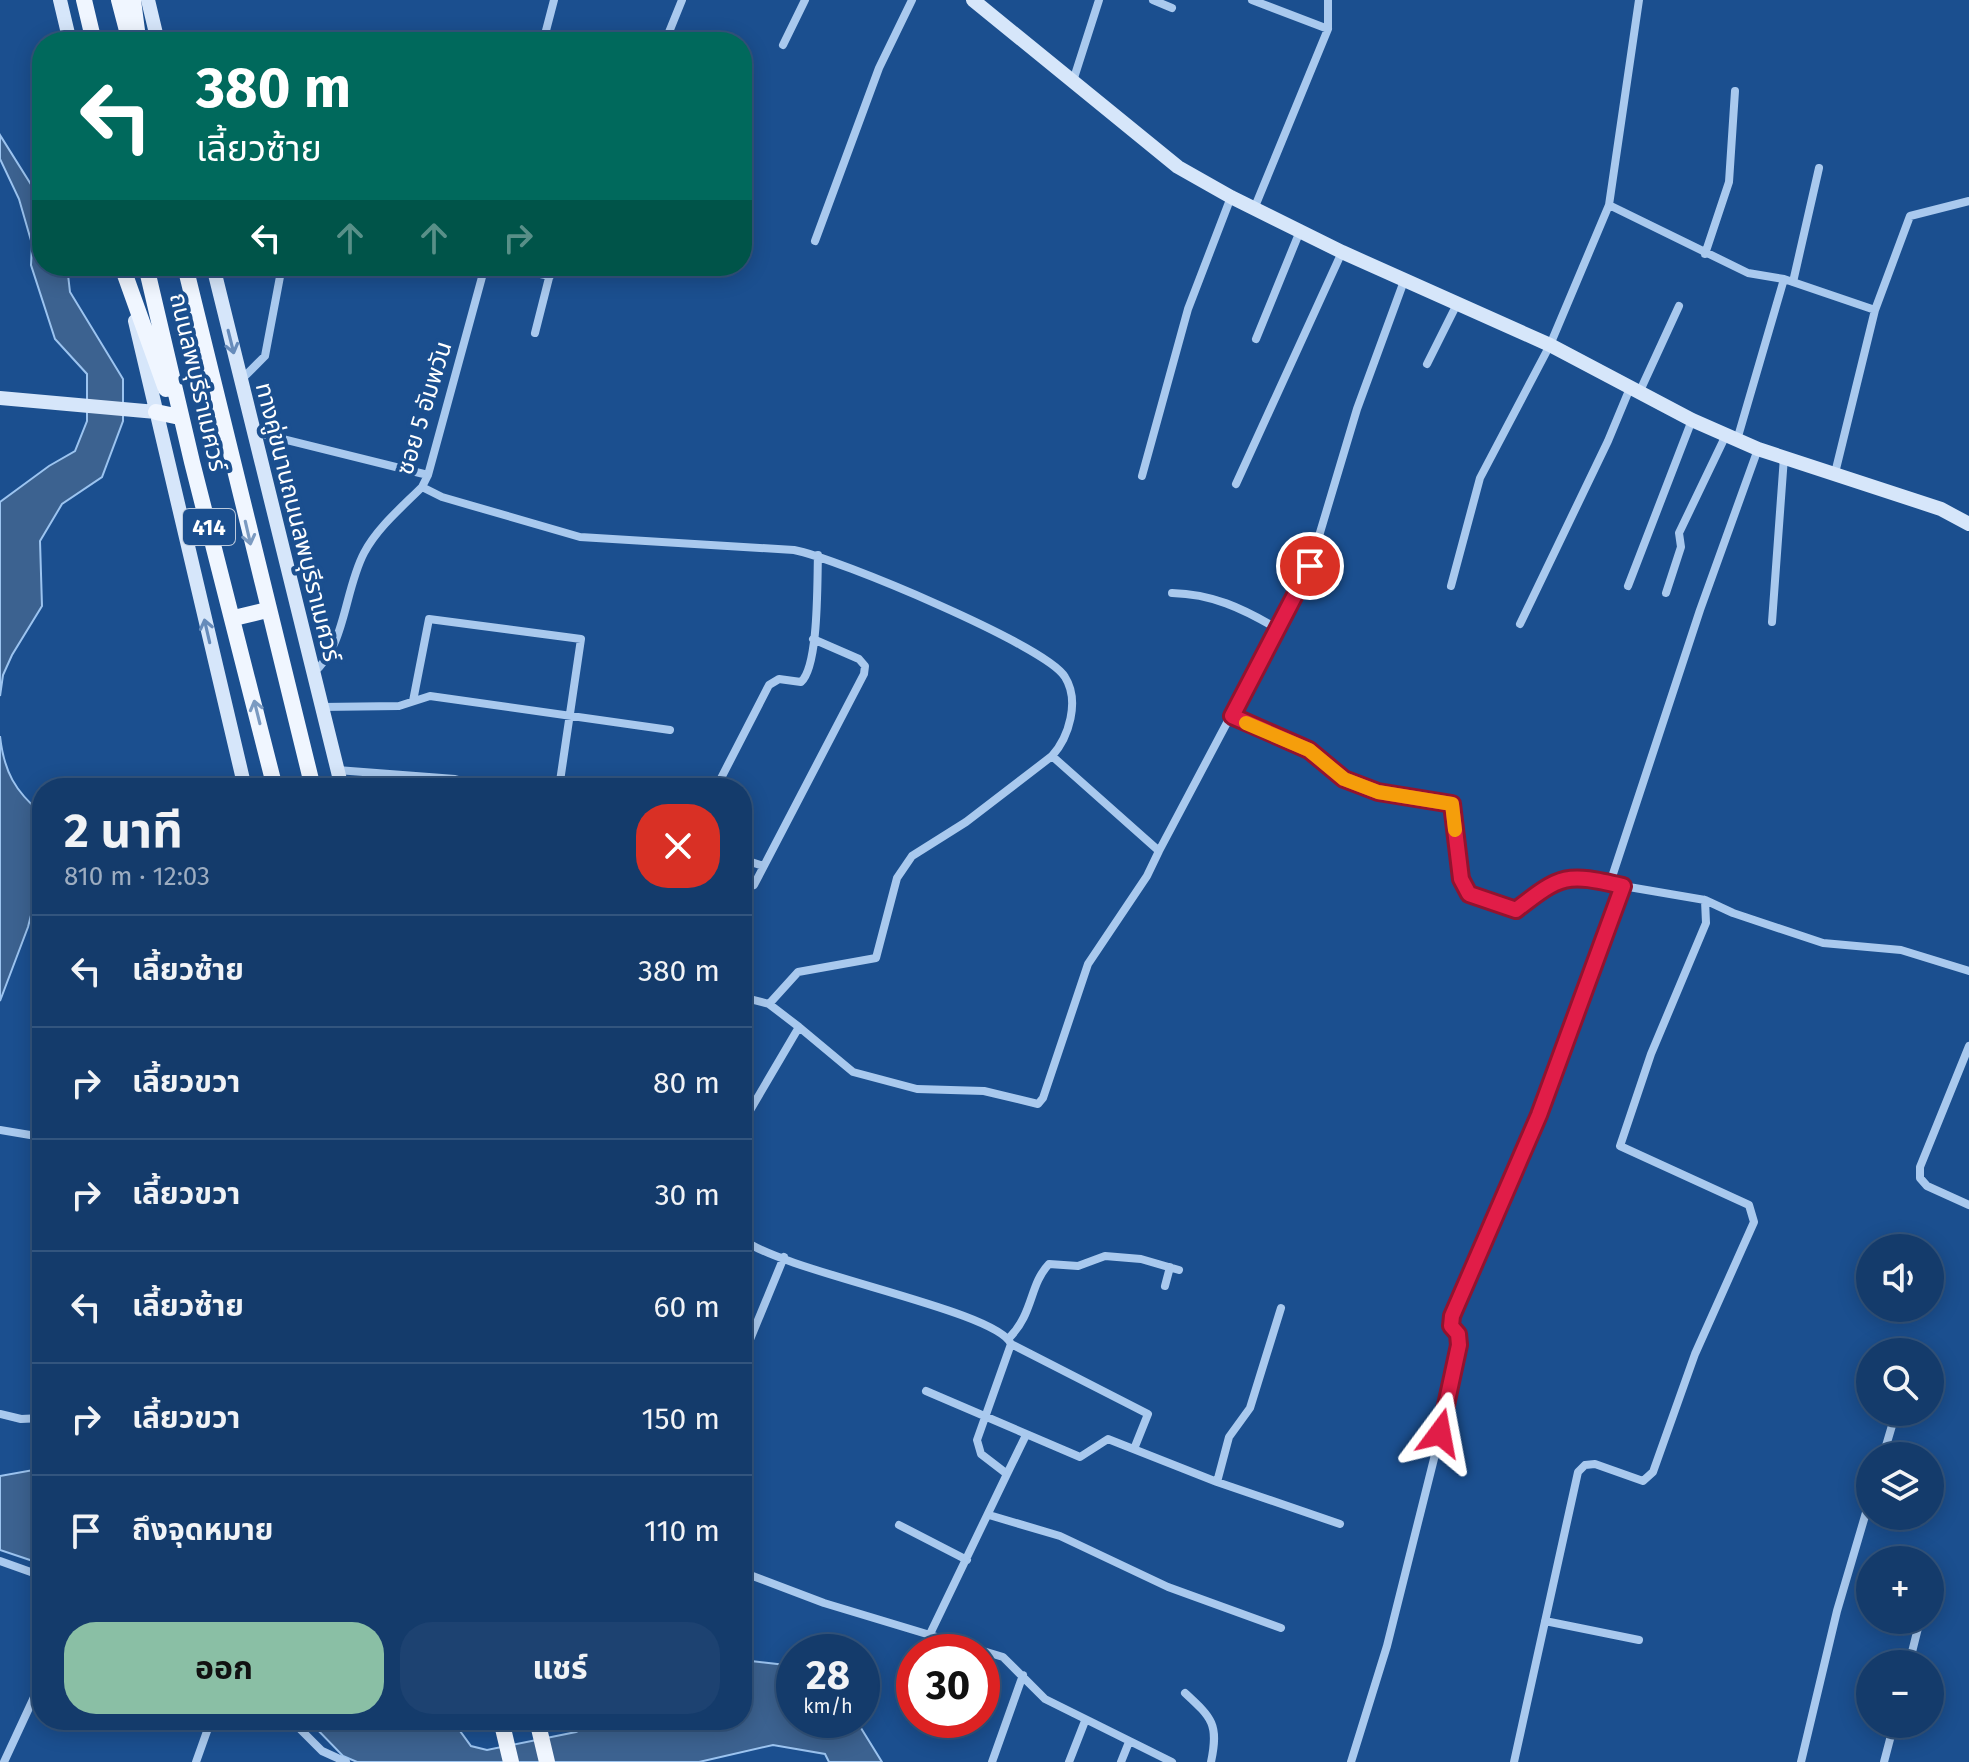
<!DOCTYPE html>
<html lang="th">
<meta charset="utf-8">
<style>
:root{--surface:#143b6b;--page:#1d4271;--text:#f1f3f6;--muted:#9dadc1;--line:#33557e;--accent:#8abfa5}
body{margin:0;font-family:"Fira Sans","Noto Sans Thai",sans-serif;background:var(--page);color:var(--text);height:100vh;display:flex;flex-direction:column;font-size:30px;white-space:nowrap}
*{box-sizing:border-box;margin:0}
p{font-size:26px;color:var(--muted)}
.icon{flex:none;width:44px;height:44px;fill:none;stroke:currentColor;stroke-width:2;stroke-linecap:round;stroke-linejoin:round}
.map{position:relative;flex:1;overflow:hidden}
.panel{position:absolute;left:32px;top:778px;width:720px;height:952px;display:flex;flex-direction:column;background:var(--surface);border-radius:32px;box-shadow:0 4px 20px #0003,0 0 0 2px var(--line)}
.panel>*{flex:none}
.top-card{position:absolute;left:32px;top:32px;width:720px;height:244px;border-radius:32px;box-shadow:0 4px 20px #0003,0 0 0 2px var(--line);background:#00695c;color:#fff;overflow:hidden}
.buttons{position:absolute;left:1856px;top:1234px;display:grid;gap:16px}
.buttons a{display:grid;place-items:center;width:88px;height:88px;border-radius:50%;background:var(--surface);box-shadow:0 4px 20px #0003,0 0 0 2px var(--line);font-size:40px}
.speed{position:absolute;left:776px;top:1634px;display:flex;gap:16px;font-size:40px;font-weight:700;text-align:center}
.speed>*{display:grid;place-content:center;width:104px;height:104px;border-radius:50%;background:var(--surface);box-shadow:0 4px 20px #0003,0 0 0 2px var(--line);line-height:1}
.speed small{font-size:20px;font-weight:400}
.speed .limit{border:12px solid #d22;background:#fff;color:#111}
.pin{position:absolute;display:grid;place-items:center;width:68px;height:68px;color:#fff;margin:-34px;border:4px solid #fff;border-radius:50%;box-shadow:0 2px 8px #0007}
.me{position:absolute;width:88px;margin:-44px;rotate:13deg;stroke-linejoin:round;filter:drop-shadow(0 0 6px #0008)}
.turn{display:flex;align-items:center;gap:28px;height:168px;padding:0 32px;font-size:36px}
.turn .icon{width:104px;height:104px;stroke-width:2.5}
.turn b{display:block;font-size:56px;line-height:68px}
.lanes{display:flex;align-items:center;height:76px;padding:0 32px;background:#0003;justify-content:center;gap:40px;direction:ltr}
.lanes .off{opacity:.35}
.round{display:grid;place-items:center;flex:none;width:84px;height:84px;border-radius:32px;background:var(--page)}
.summary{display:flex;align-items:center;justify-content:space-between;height:136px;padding:0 32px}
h1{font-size:48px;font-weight:700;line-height:60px}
.primary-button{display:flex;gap:16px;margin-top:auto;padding:16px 32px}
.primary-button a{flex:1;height:92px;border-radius:32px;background:var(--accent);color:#111;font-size:32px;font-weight:700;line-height:92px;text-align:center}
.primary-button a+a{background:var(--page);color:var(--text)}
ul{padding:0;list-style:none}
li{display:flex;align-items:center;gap:24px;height:112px;padding:0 32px;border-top:2px solid var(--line)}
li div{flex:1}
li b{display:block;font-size:30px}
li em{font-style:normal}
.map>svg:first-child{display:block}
.water{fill:#3c6290;stroke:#9cc4f0;stroke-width:2}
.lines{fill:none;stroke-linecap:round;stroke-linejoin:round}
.street{stroke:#a9c9ee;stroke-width:8}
.secondary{stroke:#d6e6fa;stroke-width:14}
.primary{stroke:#f0f6ff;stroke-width:16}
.oneway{stroke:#668bba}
.oneway2{stroke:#7b9ac1}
.route-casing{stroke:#92132f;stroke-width:20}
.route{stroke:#e11d48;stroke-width:14}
.slow{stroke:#f59e0b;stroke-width:14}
.labels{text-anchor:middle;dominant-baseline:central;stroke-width:8;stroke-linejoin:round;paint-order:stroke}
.shield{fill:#1b4f8f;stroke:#bbcadd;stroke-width:2}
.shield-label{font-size:22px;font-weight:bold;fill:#fff}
.street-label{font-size:24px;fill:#fff;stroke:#1b4f8f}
</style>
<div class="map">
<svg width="1969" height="1762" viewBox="0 0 1969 1762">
<rect width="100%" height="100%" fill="#1b4f8f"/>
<path class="water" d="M0,135l42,67v64h25l3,26 53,87v42l-21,56 -40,27 -22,37 2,65 -30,49 -9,20 -3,21v-194l49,-36 26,-15 12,-30v-47l-32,-35 -24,-74 1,-21 -13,-45 -19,-40z
M0,736c4,36 15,55 42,78v58l-14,55 -28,74z
M39,1469l3,1v94l-42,-14v-74z
M742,1660l52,6v54h62l26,42h-53l-4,-8 -52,-9 -74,17h-342l-14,-6 -35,-36h144l19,26 16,4 89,-18 25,-12h141z"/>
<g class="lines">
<path class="street" d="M1153,0l19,8
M1252,0l76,29
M543,42l11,-42
M665,42l17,-42
M783,45l22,-45
M1073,81l26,-81
M1609,205l30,-205
M1254,209l74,-180v-29
M815,241l64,-173 33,-68
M1705,254l24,-72 6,-91
M501,266l49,10
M1793,282l26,-114
M535,333l17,-67
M1256,339l44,-108
M1427,364l30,-60
M241,380l24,-24 17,-90
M1639,393l40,-87
M254,432l174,43
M1737,440l47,-161
M1835,473l40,-163 35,-94 59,-15
M1142,476l46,-167 43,-112
M1236,484l106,-232
M422,487l20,10 138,40 214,13c42,8 253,96 271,127 15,24 4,60 -13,79
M1451,586l29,-108 70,-133 59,-140 139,68 36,6 91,31
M1628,586l64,-166
M1172,593c40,1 70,15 104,35
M1666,593l15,-46 -2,-14 47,-98
M1772,622l12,-165
M1520,624l88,-183 22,-53
M313,673c33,-27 31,-82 51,-120 13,-25 38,-46 58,-66l6,-12 57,-209
M413,701l16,-82 152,20 -22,149
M321,707l78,-1 31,-10 240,34
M1232,716l77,34 35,29 34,13 74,12 9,75 8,15 47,16c46,-36 50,-38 107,-24l-84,229 -87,201 -1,10 7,8 1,11 -11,58 -61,243 -36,116
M337,770l118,9 34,9
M716,788l53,-103 10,-6 22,3c18,-16 16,-101 17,-127
M742,859l21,7
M1610,883l90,-273 58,-161
M754,885l110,-211 1,-8 -6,-7 -46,-20
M1705,900l28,13 90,30 78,7 68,21
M742,997l27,7 30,23 -57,97
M769,1004l29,-32 78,-14 21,-80 15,-22 54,-34 86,-66 107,95 151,-285 47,-157 47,-128
M799,1027l54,45 64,17 67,2 54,13 5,-6 45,-134 59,-88 12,-25
M1969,1046l-49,121v11l7,8 42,19
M0,1130l42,7
M742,1239c44,34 255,71 269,105l-34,96 4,14 26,20 -77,160
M1165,1286l5,-19
M1009,1338c25,-25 20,-53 40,-74l29,2 27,-10 36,3 38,11
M1011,1344l137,70 -14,35
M742,1359l42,-102
M926,1391l154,66 28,-18 109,43 123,42
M0,1414l21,5 21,-1
M1883,1456l13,-44
M1007,1474l19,-39
M1217,1482l12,-45 21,-29 31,-100
M989,1515l71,21 108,51 113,41
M899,1525l68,35
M0,1561l42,15
M742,1572l82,31 179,54 42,42 127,63
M1545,1621l94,19
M1909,1664l9,-36
M1185,1693c27,25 34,31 26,69
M291,1720l31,31 24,11
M4,1762l38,-82
M196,1762l15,-42
M992,1762l31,-87
M1069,1762l16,-41
M1121,1762l8,-20
M1514,1762l64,-290 7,-7 10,-1 48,17 10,-9 42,-118 59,-132 -5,-17 -129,-59 31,-92 55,-131 -1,-23 -82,-14
M1801,1762l36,-151 33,-112
M1884,1762l10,-38"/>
<path class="secondary" d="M60,0l10,42
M148,0l10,42
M973,0l205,167 53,30 111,55 208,93 142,75 66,29 183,60 28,15
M213,266l129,522
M135,321l110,467
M0,398l156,14"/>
<path class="primary" d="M84,0l10,42
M119,0l11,42
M133,0l5,38
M146,266l46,196 83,326
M185,266l128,522
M124,272l42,117
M156,412l19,4
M234,618l33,-8
M501,1720l10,42
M537,1720l10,42"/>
</g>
<defs><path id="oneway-shaft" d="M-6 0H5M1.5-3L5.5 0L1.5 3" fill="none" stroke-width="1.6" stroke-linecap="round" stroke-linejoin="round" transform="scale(2)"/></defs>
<g class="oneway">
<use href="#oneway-shaft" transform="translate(231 342) rotate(76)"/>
<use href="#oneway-shaft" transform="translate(207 631) rotate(-103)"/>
</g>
<g class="oneway2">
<use href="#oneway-shaft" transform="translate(248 533) rotate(77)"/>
<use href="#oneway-shaft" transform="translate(257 712) rotate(-104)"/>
</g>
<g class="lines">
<defs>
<path id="route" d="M1310,566l-78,150 77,34 35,29 34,13 74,12 9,75 8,15 47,16c46,-36 50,-37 107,-24l-84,229 -87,201 -1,10 7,8 1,11 -19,88"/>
</defs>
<use href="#route" class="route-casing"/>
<use href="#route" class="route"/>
<path class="slow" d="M1246,723l63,27 35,29 34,13 74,12 3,26"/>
</g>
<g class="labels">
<rect class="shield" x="183" y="509" width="52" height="36" rx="6"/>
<g class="shield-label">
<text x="209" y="527">414</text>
</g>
<g class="street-label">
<text transform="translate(198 382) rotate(77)">ถนนลพบุรีราเมศวร์</text>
<text transform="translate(424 408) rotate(-73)">ซอย 5 อัมพวัน</text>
<text transform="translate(298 522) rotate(76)">ทางคู่ขนานถนนลพบุรีราเมศวร์</text>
</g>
</g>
</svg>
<div class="buttons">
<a><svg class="icon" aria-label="sound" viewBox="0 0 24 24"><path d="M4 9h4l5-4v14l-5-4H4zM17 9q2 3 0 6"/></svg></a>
<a><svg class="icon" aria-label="search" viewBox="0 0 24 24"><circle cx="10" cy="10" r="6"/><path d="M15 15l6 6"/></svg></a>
<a><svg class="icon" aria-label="layers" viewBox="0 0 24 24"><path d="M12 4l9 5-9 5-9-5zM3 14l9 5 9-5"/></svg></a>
<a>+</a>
<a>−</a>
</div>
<div class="speed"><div>28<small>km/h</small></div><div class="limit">30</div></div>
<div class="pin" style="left:1310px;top:566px;background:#d93025"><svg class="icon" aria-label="arrive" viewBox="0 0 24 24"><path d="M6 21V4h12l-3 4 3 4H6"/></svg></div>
<svg class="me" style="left:1440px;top:1433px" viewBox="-20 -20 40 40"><path d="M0-17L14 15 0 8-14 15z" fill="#e11d48" stroke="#fff" stroke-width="4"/></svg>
<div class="top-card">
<div class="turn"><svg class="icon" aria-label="left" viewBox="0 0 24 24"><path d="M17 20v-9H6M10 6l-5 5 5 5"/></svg><div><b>380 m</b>เลี้ยวซ้าย</div></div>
<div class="lanes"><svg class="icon" aria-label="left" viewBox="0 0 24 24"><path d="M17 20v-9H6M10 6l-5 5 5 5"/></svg><svg class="icon off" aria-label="ahead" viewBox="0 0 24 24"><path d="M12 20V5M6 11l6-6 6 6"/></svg><svg class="icon off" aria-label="ahead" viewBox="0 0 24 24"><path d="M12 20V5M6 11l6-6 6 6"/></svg><svg class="icon off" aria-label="right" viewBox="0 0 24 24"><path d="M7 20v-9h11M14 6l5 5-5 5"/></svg></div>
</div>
<section class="panel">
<div class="summary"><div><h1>2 นาที</h1><p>810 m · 12:03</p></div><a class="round" style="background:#d93025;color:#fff"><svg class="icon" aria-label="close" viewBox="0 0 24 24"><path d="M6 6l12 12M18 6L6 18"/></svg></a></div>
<ul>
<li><svg class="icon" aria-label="left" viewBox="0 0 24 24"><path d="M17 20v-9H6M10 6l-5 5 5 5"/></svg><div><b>เลี้ยวซ้าย</b></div><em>380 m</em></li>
<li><svg class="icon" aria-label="right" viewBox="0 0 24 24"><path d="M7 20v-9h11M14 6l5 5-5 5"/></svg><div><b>เลี้ยวขวา</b></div><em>80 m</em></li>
<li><svg class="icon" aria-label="right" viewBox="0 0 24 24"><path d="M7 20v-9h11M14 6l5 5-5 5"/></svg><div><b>เลี้ยวขวา</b></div><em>30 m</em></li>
<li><svg class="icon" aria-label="left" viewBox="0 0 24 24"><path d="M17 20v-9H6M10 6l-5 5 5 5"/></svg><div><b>เลี้ยวซ้าย</b></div><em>60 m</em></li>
<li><svg class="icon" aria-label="right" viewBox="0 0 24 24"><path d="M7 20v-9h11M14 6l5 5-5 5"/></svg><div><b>เลี้ยวขวา</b></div><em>150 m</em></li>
<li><svg class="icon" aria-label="arrive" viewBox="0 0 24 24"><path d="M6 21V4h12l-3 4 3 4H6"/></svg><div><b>ถึงจุดหมาย</b></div><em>110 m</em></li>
</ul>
<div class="primary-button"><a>ออก</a><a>แชร์</a></div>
</section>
</div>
